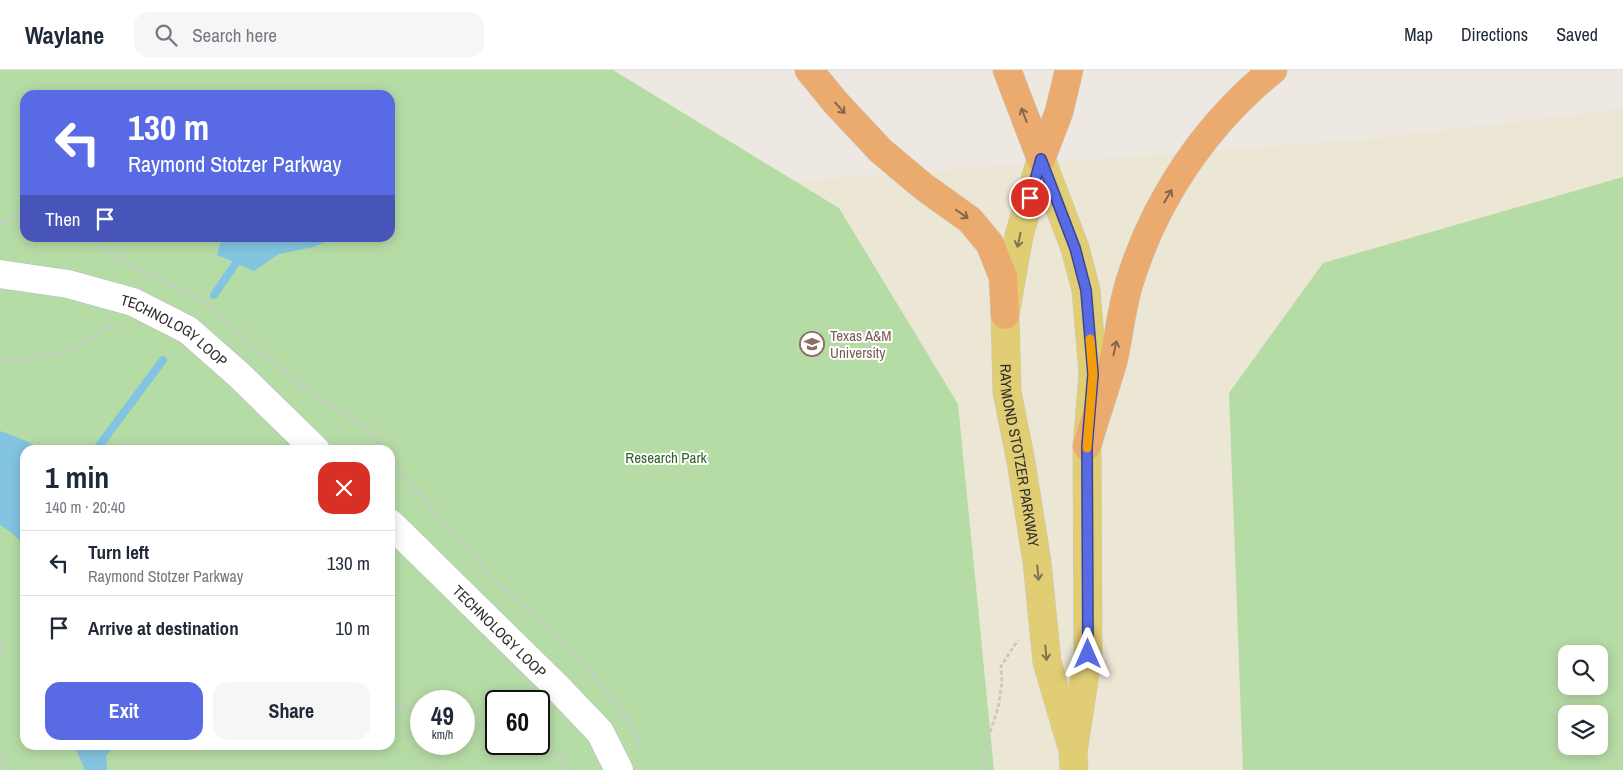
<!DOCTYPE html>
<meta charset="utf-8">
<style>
:root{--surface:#fff;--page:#f6f6f7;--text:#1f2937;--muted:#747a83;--line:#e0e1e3;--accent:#586be5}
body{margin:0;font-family:"Archivo Narrow",sans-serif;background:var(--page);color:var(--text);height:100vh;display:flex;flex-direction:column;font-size:19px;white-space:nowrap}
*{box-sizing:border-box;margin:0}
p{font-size:16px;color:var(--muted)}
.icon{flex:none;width:28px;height:28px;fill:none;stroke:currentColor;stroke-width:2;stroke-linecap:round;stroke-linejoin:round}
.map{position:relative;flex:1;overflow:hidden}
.details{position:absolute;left:20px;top:375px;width:375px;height:305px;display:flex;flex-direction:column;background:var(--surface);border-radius:15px;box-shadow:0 2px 12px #0003}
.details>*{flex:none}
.hud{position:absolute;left:20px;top:20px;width:375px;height:152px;border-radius:15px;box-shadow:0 2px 12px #0003;background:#586be5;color:#fff;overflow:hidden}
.fabs{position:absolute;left:1558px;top:575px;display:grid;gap:10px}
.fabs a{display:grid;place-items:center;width:50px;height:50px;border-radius:10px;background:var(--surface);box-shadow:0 2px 12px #0003;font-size:25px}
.speed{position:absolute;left:410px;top:620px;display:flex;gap:10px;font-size:25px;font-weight:700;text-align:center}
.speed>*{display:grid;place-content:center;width:65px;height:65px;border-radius:50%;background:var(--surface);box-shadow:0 2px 12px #0003;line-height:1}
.speed small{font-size:12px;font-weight:400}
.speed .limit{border:2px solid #111;border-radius:8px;background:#fff;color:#111}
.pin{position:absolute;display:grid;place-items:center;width:42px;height:42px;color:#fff;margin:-21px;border:2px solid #fff;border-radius:50%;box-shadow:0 1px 5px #0007}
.me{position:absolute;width:55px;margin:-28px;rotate:0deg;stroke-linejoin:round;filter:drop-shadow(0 0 4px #0008)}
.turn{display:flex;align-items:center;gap:18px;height:105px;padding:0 25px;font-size:22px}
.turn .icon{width:65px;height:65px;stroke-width:2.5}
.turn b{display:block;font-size:35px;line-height:42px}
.then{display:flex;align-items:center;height:48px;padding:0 25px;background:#0003;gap:10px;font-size:19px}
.round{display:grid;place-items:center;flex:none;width:52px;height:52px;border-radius:15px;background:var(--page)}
.head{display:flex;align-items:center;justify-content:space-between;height:85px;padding:0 25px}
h1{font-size:30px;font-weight:700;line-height:38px}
.action{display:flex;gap:10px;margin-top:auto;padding:10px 25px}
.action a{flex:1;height:58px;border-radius:15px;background:var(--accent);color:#fff;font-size:20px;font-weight:700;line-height:58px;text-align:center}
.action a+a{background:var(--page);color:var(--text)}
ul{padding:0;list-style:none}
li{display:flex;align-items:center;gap:15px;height:65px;padding:0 25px;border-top:1px solid var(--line)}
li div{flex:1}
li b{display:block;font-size:19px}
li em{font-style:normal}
header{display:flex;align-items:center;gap:30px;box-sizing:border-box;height:70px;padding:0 25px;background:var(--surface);border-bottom:1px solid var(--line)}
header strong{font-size:24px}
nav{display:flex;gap:28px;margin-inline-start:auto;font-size:18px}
.search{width:350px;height:45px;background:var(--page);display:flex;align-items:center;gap:12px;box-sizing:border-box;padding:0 18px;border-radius:15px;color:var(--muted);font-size:19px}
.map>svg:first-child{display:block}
.education{fill:#ece6d4;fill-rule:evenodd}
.green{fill:#b6dca6;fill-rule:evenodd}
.water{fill:#83c4e1}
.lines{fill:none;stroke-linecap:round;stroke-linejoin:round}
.stream{stroke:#83c4e1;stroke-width:8}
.minor-casing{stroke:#b6b7c0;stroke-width:29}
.major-casing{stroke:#c9c9c9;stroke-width:29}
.highway-casing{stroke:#c9c9c9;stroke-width:29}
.path{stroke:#c9c9c9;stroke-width:3;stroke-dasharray:4 2.5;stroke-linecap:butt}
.minor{stroke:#fff;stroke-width:28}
.major{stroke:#e1cd74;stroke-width:28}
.highway{stroke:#ebab6f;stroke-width:28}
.oneway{stroke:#83664b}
.oneway2{stroke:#7f764e}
.route-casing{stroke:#394695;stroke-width:12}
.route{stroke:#586be5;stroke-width:9}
.slow{stroke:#f59e0b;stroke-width:9}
.labels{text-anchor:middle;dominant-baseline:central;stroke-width:4;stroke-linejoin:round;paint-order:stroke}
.street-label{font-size:15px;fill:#2e2e2e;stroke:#fff}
.education-label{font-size:15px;fill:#785e54;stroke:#fff;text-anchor:start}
.park-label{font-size:15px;fill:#2f6425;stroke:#fff}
</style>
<header>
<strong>Waylane</strong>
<div class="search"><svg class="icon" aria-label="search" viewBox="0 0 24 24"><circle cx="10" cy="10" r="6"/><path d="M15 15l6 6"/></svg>Search here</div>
<nav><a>Map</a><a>Directions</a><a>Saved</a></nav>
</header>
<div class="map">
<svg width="1623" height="700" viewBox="0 0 1623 700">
<rect width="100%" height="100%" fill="#ede9e2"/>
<path class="education" d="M0,0h613l181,111 575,-42 254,-30v661h-1623zM25,25h365v143h-365zM25,380h365v295h-365zM1566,584h33v32h-33zM421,631h43v43h-43zM496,631h43v43h-43zM1566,644h33v32h-33z"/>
<path class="green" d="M0,0h613l226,138 119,196 36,366h-994zM25,25h365v143h-365zM25,380h365v295h-365zM421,631h43v43h-43zM496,631h43v43h-43z
M1623,107v593h-380l-14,-377 94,-130zM1566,584h33v32h-33zM1566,644h33v32h-33z"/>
<path class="water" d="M222,168h113l-22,9 -34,7 -25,17 -37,-16z
M0,361l27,10 15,9h-17v96l-13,-13 -12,-8z
M74,675h40l-8,11 1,14h-22z"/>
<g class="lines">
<path class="stream" d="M214,225l22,-32
M96,380l67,-90"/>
<defs>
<g id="minor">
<path id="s1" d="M0,204l68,10 65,18 55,28 50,44 78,76"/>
<path id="s2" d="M390,453l167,164 43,45 19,38"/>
</g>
<g id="major">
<path d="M1041,89l34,89 11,42 7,84 -6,72 1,208 -15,98 1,18"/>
<path id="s3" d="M1041,89l-22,77 -14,79 2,77 14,70 16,100 10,100 24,82"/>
</g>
<path id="highway" d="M809,0l27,33 45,48 43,36 46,33 20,24 13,33 2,38
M1007,0l34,89
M1041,89l18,-47 10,-42
M1087,376c8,-28 18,-56 26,-84 6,-25 8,-52 16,-78 25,-83 76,-159 144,-214"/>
</defs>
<use href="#minor" class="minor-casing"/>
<use href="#major" class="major-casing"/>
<use href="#highway" class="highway-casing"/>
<path class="path" d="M0,153l25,-14
M88,168l40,25 79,39 46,44 61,49 56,35 15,20
M0,290l23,1 52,-12 33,-22h11
M390,387l18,25 91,102 74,67 60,74 8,25
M0,573l2,7 -2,4
M390,633l31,10
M464,652l32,6
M539,672l22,16 8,12
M0,687l10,13
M985,700v-11l2,-18 11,-33 4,-26 -1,-16 17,-26"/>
<use href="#minor" class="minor"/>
<use href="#major" class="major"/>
<use href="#highway" class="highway"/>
</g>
<defs><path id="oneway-shaft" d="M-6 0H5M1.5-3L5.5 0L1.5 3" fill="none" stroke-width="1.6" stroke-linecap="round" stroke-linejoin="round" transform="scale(1.25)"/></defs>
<g class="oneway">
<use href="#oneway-shaft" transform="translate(840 38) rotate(48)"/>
<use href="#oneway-shaft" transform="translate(1024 45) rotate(-111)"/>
<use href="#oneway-shaft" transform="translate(1168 126) rotate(-59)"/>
<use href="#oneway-shaft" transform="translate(962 144) rotate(35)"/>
<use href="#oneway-shaft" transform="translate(1115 278) rotate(-78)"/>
</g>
<g class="oneway2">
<use href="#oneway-shaft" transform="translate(1019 170) rotate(102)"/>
<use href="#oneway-shaft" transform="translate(1038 503) rotate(84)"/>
<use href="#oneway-shaft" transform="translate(1046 583) rotate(85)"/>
</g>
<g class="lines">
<defs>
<path id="route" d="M1030,128l11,-39 34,89 11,42 7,84 -6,72 1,208"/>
</defs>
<use href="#route" class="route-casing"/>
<use href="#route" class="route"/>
<path class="slow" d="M1087,378l6,-74 -3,-35"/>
</g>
<defs>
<symbol id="university-ring" viewBox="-11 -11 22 22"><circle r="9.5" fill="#fff" stroke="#8d6e63" stroke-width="1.5"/><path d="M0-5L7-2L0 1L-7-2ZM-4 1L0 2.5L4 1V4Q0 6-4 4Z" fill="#8d6e63"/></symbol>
</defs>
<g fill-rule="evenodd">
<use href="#university-ring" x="798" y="260" width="28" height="28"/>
</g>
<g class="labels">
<g class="street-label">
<text stroke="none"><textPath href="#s1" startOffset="186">TECHNOLOGY LOOP</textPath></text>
<text stroke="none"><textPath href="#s3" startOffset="302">RAYMOND STOTZER PARKWAY</textPath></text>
<text stroke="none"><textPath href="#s2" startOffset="154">TECHNOLOGY LOOP</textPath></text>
</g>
<g class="education-label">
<text x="830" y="265">Texas A&amp;M<tspan x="830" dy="17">University</tspan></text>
</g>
<g class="park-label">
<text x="666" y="387">Research Park</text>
</g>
</g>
</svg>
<div class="fabs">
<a><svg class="icon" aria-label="search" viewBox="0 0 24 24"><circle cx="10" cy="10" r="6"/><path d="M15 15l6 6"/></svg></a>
<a><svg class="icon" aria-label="layers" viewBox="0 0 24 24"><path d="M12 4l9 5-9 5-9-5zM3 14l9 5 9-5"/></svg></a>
</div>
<div class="speed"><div>49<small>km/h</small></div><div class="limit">60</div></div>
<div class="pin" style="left:1030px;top:128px;background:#d93025"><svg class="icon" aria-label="arrive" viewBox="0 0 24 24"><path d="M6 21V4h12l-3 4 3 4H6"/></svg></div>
<svg class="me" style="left:1088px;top:584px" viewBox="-20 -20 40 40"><path d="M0-17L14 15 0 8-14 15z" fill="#586be5" stroke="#fff" stroke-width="4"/></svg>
<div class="hud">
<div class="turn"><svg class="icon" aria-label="left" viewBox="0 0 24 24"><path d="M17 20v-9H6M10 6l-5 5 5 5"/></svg><div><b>130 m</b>Raymond Stotzer Parkway</div></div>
<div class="then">Then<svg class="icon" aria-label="arrive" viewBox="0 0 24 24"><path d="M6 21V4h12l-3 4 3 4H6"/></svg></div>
</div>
<section class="details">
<div class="head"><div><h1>1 min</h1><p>140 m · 20:40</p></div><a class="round" style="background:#d93025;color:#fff"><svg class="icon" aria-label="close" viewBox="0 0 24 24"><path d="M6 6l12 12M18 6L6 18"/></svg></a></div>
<ul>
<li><svg class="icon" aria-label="left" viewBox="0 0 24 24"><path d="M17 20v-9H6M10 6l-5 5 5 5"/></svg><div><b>Turn left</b><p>Raymond Stotzer Parkway</p></div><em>130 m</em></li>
<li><svg class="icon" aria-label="arrive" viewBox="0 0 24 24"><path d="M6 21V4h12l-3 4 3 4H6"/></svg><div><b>Arrive at destination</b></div><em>10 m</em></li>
</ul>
<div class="action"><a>Exit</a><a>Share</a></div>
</section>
</div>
